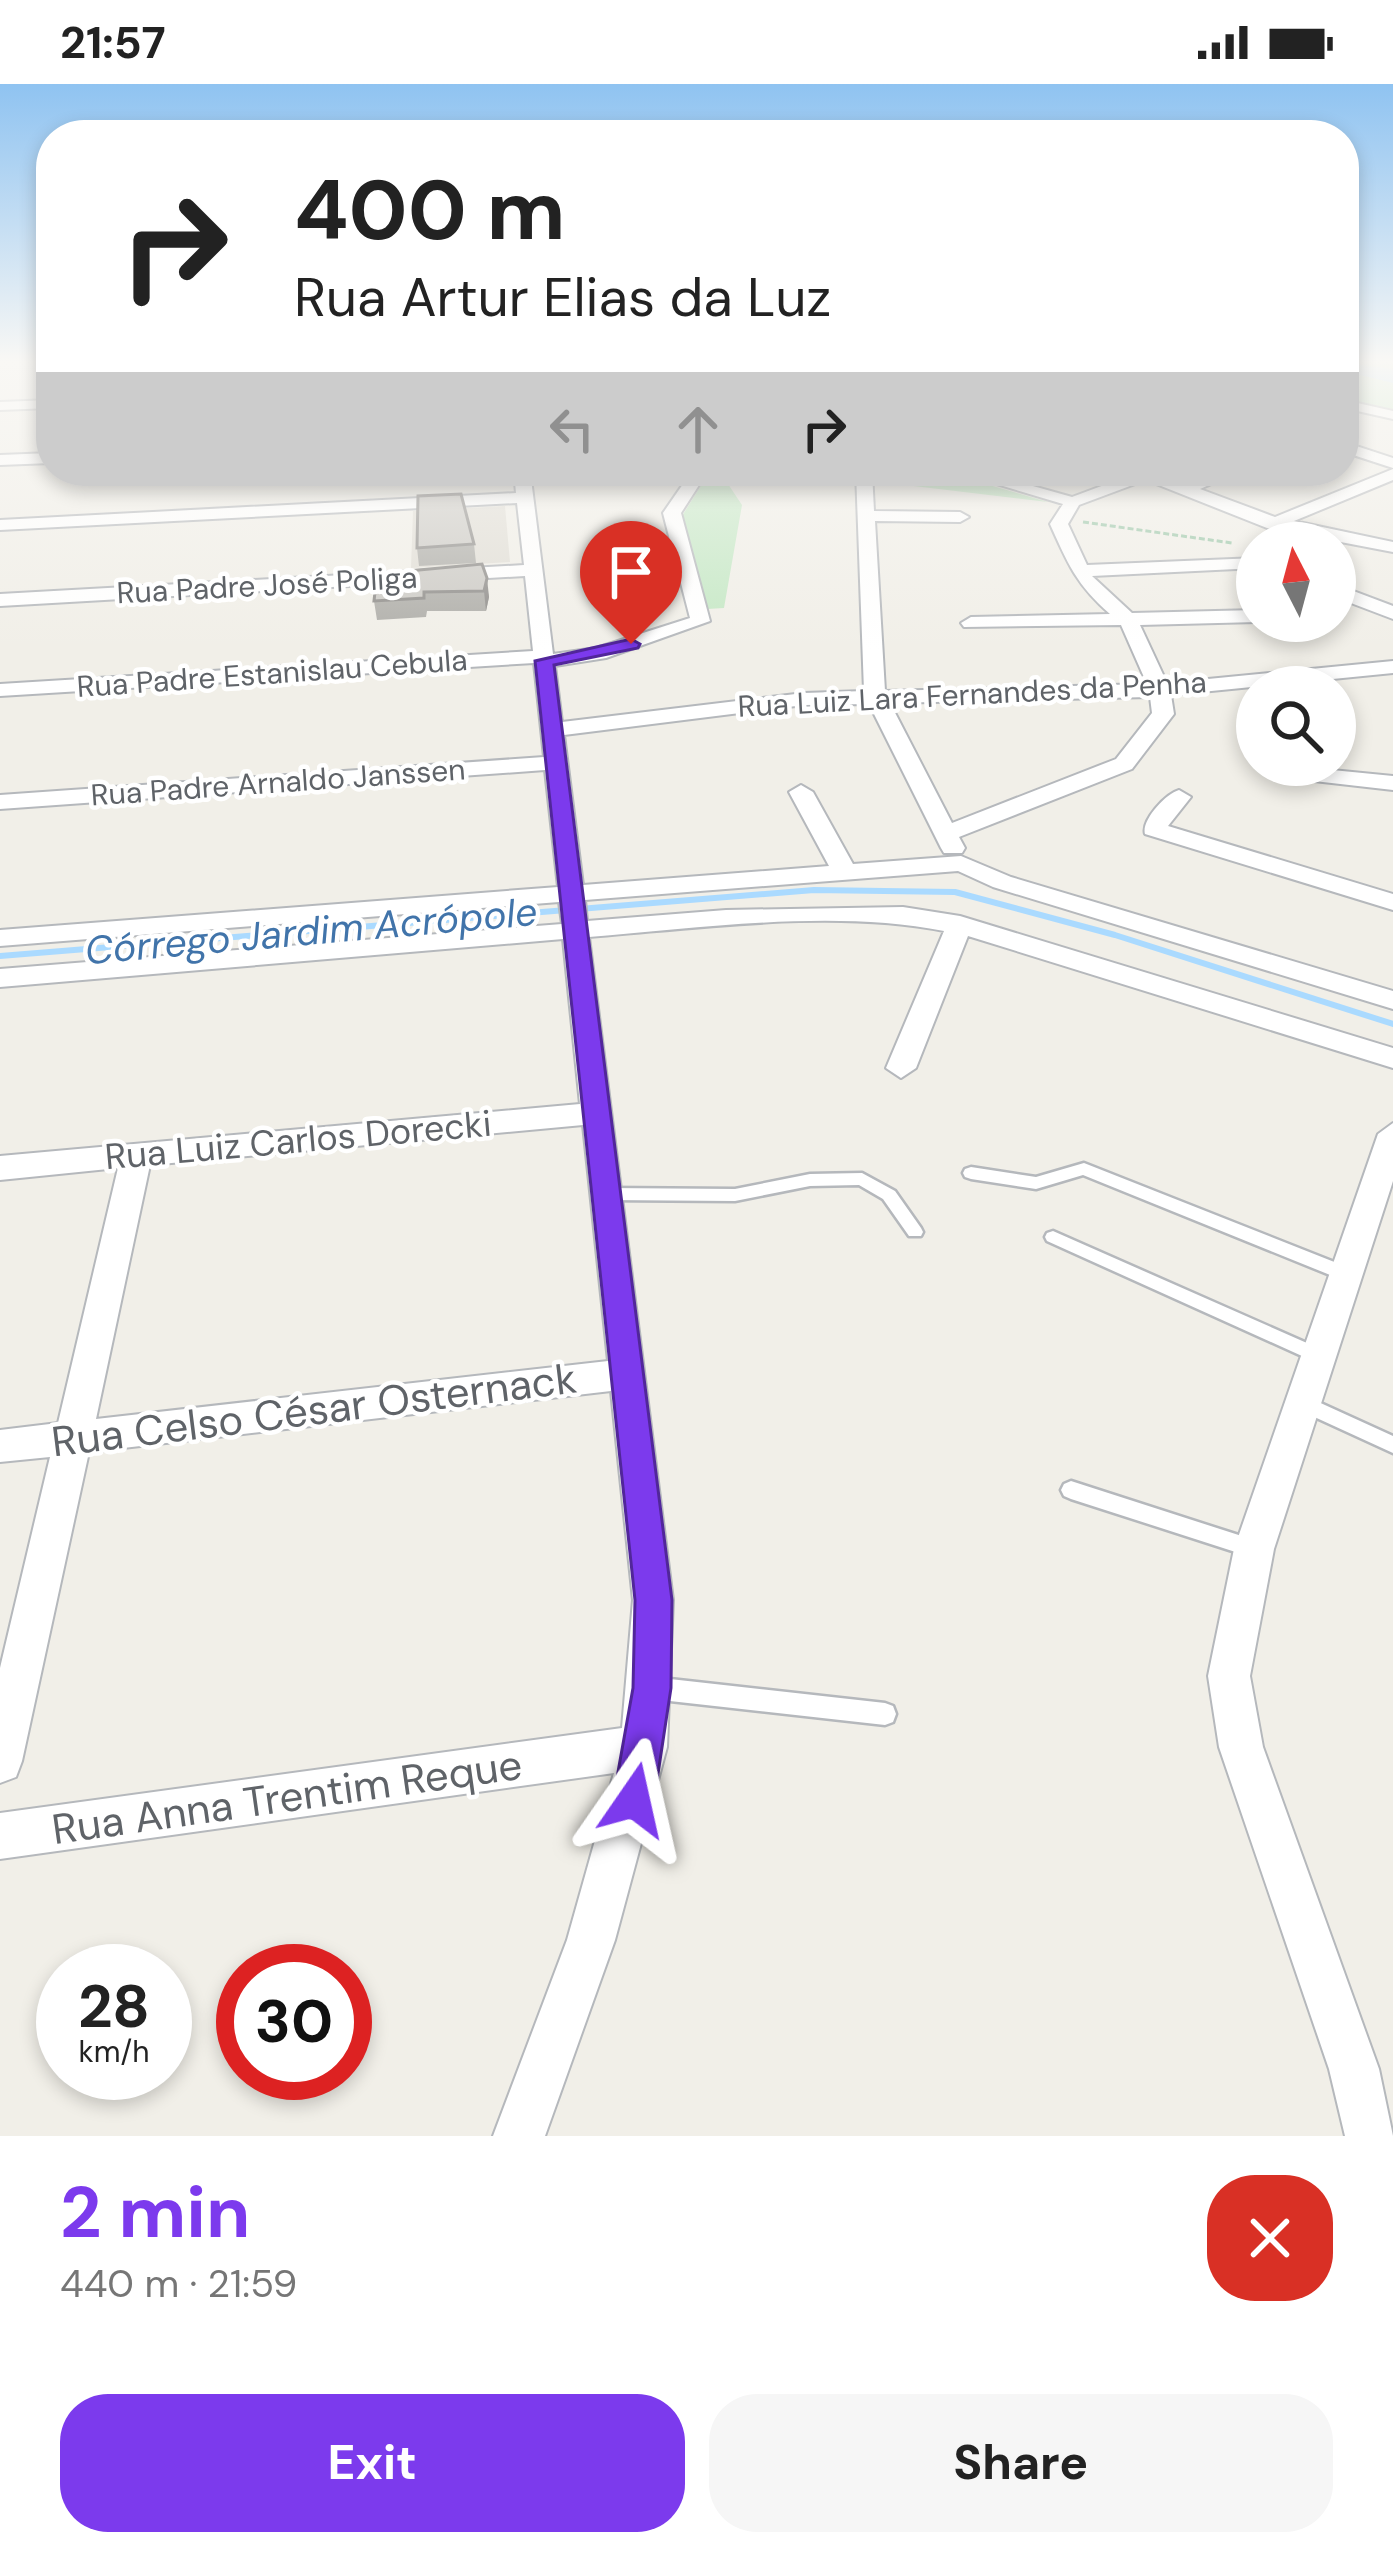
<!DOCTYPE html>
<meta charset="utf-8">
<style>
:root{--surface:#fff;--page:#f6f6f6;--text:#222;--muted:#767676;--accent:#7c3aed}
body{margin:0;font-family:"DM Sans",sans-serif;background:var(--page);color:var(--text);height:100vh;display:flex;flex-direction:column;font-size:45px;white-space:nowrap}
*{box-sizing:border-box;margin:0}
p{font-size:39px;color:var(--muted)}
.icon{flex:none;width:66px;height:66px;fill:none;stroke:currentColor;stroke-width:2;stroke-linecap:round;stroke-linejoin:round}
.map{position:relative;height:2052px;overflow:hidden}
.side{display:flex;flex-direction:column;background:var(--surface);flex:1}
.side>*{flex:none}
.top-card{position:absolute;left:36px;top:36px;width:1323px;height:366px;border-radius:48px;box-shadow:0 6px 18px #0003;background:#fff;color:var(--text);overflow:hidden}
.needle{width:78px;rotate:354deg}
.controls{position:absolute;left:1236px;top:438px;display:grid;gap:24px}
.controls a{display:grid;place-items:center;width:120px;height:120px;border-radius:50%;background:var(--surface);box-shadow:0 6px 18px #0003;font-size:60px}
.speed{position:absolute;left:36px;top:1860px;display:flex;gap:24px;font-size:60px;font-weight:700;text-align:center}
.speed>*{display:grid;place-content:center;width:156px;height:156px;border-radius:50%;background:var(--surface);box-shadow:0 6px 18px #0003;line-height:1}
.speed small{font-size:30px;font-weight:400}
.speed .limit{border:18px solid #d22;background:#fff;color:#111}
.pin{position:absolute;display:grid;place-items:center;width:102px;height:102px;color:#fff;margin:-123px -51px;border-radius:50% 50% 50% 0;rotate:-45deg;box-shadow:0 0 12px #0007}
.pin .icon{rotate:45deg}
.me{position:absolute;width:132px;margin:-66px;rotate:11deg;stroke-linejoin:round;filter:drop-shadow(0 0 9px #0008)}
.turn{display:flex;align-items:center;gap:42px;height:252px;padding:0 60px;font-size:54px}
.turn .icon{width:156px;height:156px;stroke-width:2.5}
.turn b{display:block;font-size:84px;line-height:102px}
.lanes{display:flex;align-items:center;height:114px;padding:0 60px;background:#0003;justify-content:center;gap:60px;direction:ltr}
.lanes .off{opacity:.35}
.round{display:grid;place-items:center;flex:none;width:126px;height:126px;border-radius:48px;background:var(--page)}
.headline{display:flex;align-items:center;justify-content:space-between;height:204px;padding:0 60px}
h1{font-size:72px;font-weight:700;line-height:90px;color:var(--accent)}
.action{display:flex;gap:24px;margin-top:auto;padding:24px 60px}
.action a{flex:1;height:138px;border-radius:48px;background:var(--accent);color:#fff;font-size:48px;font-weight:700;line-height:138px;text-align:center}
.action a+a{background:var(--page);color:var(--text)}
.status{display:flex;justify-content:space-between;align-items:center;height:84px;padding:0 60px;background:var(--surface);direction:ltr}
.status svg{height:33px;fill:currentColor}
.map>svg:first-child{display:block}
.education{fill:#e1ded6}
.green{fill:#c5e8c5}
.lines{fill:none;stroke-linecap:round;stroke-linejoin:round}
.stream{stroke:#aadaff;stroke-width:6}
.river{fill:#aadaff;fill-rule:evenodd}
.lane-casing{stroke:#b5b8bc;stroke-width:5}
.street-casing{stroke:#b5b8bc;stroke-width:4}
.path{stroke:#9cc7a9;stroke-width:3;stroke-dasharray:6 3;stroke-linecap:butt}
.lane{fill:#fff;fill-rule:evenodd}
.street{fill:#fff;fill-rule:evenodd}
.wall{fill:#afaea9}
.shaded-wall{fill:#8f8d8a}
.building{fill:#cccac5;stroke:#8f8d8a;stroke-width:3}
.route{fill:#7c3aed;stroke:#51269a;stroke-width:3}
.labels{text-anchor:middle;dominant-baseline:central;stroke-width:9;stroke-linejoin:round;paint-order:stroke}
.far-street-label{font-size:30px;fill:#5f6368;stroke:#fff}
.street-label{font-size:36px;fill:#5f6368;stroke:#fff}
.water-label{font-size:39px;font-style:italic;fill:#4174aa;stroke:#fff}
.near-street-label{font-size:42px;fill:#5f6368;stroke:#fff}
</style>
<div class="status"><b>21:57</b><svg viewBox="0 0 49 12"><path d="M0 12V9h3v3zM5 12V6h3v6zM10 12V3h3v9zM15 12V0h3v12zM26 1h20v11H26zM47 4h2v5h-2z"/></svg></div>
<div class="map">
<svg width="1393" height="2052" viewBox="0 0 1393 2052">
<rect width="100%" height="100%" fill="#f1efe8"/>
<path class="education" d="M505,422l5,56 -99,6 2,-57z"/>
<path class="green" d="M1344,279h49v48l-49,-10z
M710,387h32l-14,13 14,21 -18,103 -17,1 -25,-93z
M871,387l73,1 104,30 -176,-21z"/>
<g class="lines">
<path class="stream" d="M0,872l814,-66 141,2 160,43 278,89"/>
<path class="river" d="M1344,279l49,6v14l-49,-12z"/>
<defs>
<path id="lane" d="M1084,1079l268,106 2,5 -2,5 -6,2 -6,-2 -257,-104 -47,14 -65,-10 -6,-2 -2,-4 2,-4 6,-2 65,10z
M862,1089l33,18 26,37 2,4 -2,4h-12l-26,-37 -24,-14 -49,1 -75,15 -129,-1 -6,-2 -2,-4 2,-4 6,-2 129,1 75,-15z
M1053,1147l272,120 3,5 -3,5 -6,2 -6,-2 -266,-120 -2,-4 2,-4z
M1303,1311l90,41v17l-96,-44 -3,-6 3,-6z
M1071,1397l180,58 7,2 3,7 -3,7 -7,2 -180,-58 -7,-3 -3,-6 3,-6z
M652,1593l233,26 8,3 3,8 -3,8 -8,3 -233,-26 -8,-3 -3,-8 3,-8z"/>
<path id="street" d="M51,316v8l-51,2v-8z
M1344,316l49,11v8l-49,-11z
M1344,358l49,16v10l-49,-16z
M51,369v10l-51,2v-10z
M1393,385v11l-99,41 99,21v10l-126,-24 -121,-48 -67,25 -11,19 19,41 170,-7v10l-165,8 40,37 125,-3v12l-117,3 27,58 226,-22v12l-222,22 3,19 -42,55 -173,68 6,11 -3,5h-18l-3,-5 -72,-144 -65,1 -240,30 19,150 246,-19 -40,-74 12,-7 12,7 40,72 108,-8 50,21 382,114v18l-400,-122 -35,-16 -373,29 2,21 139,-11 177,-3 57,9 433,132v20l-425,-132 -52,132 -15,10 -15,-10 58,-137c-111,-22 -242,-3 -355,6l84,663 -6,147 -52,193 -70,196h-52l74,-196 47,-167 -614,86v-46l622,-85 11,-128 -22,-209 -522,61 -67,309 -6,16 -16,6v-115l50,-211 -50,5v-32l58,-7 60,-255 -118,12v-24l580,-52 -17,-165 -563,48v-18l562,-45 -3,-22 -559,44v-16l558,-43 -13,-117 -545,39v-14l544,-38 -10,-94 -534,33v-12l533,-33 -8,-75 -525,30v-12l524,-29 -7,-62 -517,27v-10l516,-27 -2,-22h16l23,183 43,-6 94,-30 -27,-105 29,-42h16l-27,42 29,108 -104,37 -51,8 7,56 242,-29 60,-2 -8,-220h16l2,40 86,1 9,5 -9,5 -85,-1 10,170 262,-7 -26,-59 -157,2 -3,-4 10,-6 139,-3c-34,-30 -42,-50 -60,-90l13,-20 -110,-33h26l93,26 59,-22 -3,-4h23l34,12 33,-12h23l-41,18 75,28zM1150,613l2,16 -36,46 -164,64 -62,-120zM583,1041l25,236 -512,58 54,-254z
M1335,500l58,22v13l-58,-22z
M1322,685l71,7v14l-79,-9 -3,-5z
M1179,706l12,7 -23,29 225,68v16l-248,-76c-4,-13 20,-40 34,-44z
M1393,1039v58l-119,368 -24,127 13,71 116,322 14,67h-48l-16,-67 -110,-322 -11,-71 26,-127 144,-415z"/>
</defs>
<use href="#lane" class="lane-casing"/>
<use href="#street" class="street-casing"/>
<path class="path" d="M1083,438l149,21"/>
<use href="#lane" class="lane"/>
<use href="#street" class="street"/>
</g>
<path class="wall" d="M474,460l2,19 -57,3 -2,-18z
M482,480l7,33 -3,14h-59l-1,6 -49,3 -3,-19z"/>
<path class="shaded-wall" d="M487,494l2,19 -3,14 -2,-20z"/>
<path class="building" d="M461,410l13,50 -57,4 1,-52z
M482,480l5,14 -3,13 -60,1v6l-50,3 3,-27z"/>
<linearGradient id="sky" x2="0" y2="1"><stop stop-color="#8fc3f1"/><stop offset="0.49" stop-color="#f9f8f5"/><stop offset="1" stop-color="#f9f8f5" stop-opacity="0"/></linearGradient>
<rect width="1393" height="566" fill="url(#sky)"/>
<path class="route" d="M631,555l9,5 -2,4 -84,17 118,935 -1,88 -17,112 -6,14 -14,6 -15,-6 -6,-14 20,-112 2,-88 -100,-939z"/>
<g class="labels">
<g class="far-street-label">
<text transform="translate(267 501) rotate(-3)">Rua Padre José Poliga</text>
<text transform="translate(272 589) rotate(-4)">Rua Padre Estanislau Cebula</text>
<text transform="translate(972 610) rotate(-3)">Rua Luiz Lara Fernandes da Penha</text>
<text transform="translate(278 698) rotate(-4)">Rua Padre Arnaldo Janssen</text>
</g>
<g class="street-label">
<text transform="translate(298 1056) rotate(-5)">Rua Luiz Carlos Dorecki</text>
</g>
<g class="water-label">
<text transform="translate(311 847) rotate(-5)">Córrego Jardim Acrópole</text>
</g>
<g class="near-street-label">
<text transform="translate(314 1326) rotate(-7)">Rua Celso César Osternack</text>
<text transform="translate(287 1713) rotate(-8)">Rua Anna Trentim Reque</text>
</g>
</g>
</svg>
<div class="controls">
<a><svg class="needle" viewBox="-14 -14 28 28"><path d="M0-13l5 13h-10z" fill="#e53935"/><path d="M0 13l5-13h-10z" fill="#767676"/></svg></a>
<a><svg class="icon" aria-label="search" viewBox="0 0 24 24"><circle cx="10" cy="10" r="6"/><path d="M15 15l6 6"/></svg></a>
</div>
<div class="speed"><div>28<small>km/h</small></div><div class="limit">30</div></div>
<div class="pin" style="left:631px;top:560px;background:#d93025"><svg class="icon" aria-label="arrive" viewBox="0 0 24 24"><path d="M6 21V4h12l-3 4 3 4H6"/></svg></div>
<svg class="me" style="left:634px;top:1716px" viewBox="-20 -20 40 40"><path d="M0-17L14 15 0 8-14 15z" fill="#7c3aed" stroke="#fff" stroke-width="4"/></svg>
<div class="top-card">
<div class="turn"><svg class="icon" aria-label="right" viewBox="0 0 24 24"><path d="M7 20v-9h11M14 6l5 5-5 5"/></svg><div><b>400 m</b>Rua Artur Elias da Luz</div></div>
<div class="lanes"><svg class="icon off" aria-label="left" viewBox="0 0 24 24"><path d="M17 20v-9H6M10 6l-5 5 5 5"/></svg><svg class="icon off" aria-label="ahead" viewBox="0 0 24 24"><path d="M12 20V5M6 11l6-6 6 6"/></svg><svg class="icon" aria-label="right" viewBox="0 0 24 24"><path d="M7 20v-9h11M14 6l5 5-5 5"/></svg></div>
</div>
</div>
<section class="side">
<div class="headline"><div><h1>2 min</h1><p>440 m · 21:59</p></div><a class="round" style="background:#d93025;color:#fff"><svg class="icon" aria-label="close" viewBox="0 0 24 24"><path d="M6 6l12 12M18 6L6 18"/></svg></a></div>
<div class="action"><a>Exit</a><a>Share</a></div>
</section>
